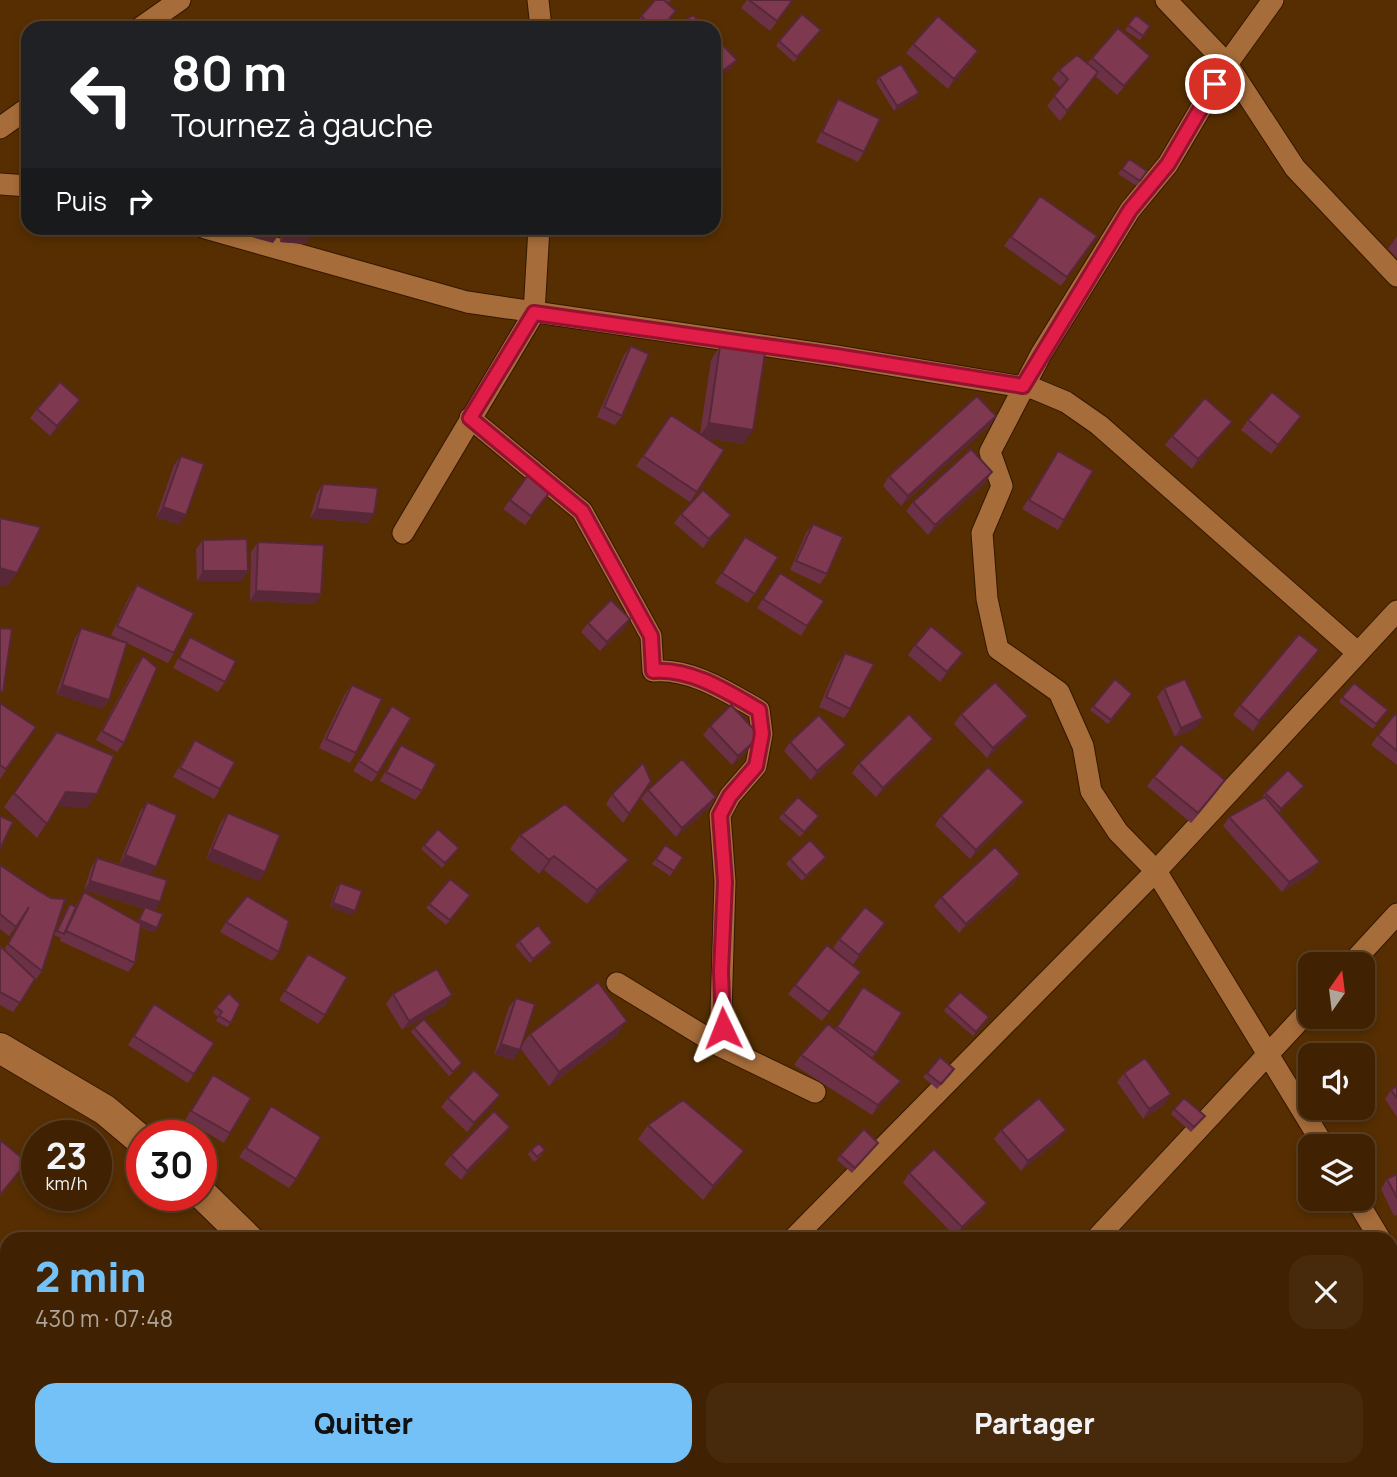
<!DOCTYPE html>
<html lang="fr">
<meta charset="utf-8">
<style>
:root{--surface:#402202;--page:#472a0c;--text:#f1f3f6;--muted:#aea499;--line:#593f24;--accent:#73c1f6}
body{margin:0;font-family:Manrope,sans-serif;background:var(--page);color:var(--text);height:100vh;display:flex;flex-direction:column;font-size:26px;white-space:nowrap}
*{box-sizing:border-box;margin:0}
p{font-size:23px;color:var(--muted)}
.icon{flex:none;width:38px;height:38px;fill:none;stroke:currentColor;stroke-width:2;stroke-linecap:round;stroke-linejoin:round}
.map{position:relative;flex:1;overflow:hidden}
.side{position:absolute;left:0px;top:1232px;width:1398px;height:245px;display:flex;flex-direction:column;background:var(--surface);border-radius:21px 21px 0 0;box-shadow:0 4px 10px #0003,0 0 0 2px var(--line)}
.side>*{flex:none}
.banner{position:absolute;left:21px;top:21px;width:700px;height:214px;border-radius:21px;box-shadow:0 4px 10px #0003,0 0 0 2px var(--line);background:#202124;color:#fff;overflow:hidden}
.needle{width:46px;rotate:14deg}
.controls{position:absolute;left:1298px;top:952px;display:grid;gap:14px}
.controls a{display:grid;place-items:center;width:77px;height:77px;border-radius:14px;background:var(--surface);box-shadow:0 4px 10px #0003,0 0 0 2px var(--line);font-size:35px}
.speed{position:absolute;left:21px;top:1120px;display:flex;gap:14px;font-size:35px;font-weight:700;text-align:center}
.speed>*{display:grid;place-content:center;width:91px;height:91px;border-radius:50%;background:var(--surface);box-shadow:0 4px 10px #0003,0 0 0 2px var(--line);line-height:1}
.speed small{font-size:18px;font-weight:400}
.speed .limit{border:10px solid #d22;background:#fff;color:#111}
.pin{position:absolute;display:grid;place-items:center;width:60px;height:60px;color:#fff;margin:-30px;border:4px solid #fff;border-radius:50%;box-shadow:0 2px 7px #0007}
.me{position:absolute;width:77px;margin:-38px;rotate:358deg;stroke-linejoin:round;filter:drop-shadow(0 0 5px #0008)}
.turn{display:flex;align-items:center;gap:24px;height:147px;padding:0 35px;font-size:32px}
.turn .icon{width:91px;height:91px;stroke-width:2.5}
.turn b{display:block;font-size:49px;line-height:60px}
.then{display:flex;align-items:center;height:66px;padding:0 35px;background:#0003;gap:14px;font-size:26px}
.round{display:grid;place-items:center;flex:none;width:74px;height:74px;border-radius:21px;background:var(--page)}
.overview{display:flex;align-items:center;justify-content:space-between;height:119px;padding:0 35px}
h1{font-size:42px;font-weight:800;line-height:52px;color:var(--accent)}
.action{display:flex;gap:14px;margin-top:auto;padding:14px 35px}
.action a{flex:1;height:80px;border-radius:21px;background:var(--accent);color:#111;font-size:28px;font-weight:800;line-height:80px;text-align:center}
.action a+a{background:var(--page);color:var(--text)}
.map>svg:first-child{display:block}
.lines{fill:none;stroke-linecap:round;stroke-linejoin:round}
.minor-casing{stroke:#341800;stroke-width:23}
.secondary-casing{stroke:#341800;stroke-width:32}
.minor{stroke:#a66c3a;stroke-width:21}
.secondary{stroke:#a66c3a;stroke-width:30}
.wall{fill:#6c3146}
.shaded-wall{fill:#582839}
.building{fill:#7e3951;stroke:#582839;stroke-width:2}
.route-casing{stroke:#92132f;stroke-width:18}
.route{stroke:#e11d48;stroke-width:12}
</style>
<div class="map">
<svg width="1397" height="1477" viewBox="0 0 1397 1477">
<rect width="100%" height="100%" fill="#562e02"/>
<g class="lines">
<defs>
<path id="minor" d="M538,0l3,28
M1166,0l61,64 -59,100 -38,46 -89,144 -51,98 12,34 -20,47 5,66 11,50 61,43 24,54 8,45 27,41 38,39 168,275
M1273,0l-46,64 68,104 102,108
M140,28l40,-28
M0,128l28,-20
M0,184l28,2
M205,228l262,74 369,54 199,33 31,13 33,23 259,228
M470,418l112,93 69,125 2,35c38,-3 73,20 106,39l3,24 -6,32 -26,30 -10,19 5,67 -5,164
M403,533l131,-220 5,-85
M1351,964l46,-50
M617,983l103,63 95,46
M1356,1199l24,40
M793,1239l363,-368 241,-260
M1096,1239l215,-231
M1391,1257l6,9
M557,1477l7,-7
M872,1477l7,-7"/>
<path id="secondary" d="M0,1048l105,62 37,31
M201,1193l47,46
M462,1470l7,7"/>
</defs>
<use href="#minor" class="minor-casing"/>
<use href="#secondary" class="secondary-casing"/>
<use href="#minor" class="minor"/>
<use href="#secondary" class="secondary"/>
</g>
<path class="wall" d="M655,0h16l-3,3 8,8 -14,17h-17l-8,-7z
M747,0h43l2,1 -22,30 -29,-23z
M1136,15l14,11 -10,14 -15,-10z
M821,30l-27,32 -18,-16 3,-5z
M913,44l59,17 -24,28 -42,-36z
M1150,56l-7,9 -26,30 -22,-19 -35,45 -13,-15 14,-18 -9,-9 7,-9 28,-6 5,-6z
M879,77l40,16 -3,5 -22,13 -18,-29z
M838,99l26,53 -6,10 -42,-20 16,-34z
M1129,159l18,12 -10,15 -19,-12z
M1040,196l57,40 -36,50 -57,-40z
M281,228h32l-1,7 -7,9 -25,-2z
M1397,236v22l-9,-9z
M631,346l-9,70 -7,9 -18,-8 27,-62z
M720,346l24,98 -38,-6 18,12 -34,52 -54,-36 35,-51 29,19 11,-74z
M37,409h37l-24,27 -20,-18z
M996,416l-6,9 -89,81 -18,-20 6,-10z
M1248,420l46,5 -23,29 -30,-24z
M1232,422l-7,9 -33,38 -27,-24 7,-9z
M1058,451l6,69 -6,10 -36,-21z
M181,456l-2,69 -23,-8 18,-52z
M986,482l-58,53 -22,-24 7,-9z
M323,484l51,30 -6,9 -58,-5 7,-25z
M550,493l-25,32 -22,-16 7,-9z
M681,514l50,1 -7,10 -21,23 -29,-25z
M813,524l14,50 -7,10 -30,-14 16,-37z
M745,537l33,20 -30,46 -33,-20z
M203,540l45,31 -7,10h-44l-1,-32z
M258,542l63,52 -6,10 -65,-3 1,-49z
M780,573l27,53 -6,10 -44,-28z
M137,585l37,68 -6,10 -41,-20 -18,57 -7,9 -46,-15 19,-56 6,-10 46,15 -16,-8 19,-40z
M588,623l36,6 -24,22 -19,-19z
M190,637l35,45 -7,10 -45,-24 11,-21z
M915,645l48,8 -23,29 -32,-27z
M845,653l5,56 -6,9 -25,-11 19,-44z
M143,656l-19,87 -7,9 -21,-12 40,-75z
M1312,660l-59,71 -20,-16 7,-10z
M352,685l4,68 -6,10 -31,-15 26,-54z
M1164,688l32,40 -21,9 -18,-40z
M1132,694l-24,30 -18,-14 3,-4z
M1342,697l46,13 -15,19 -34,-27z
M0,703l36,24 -36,52z
M392,706l-14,67 -6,9 -19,-11z
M961,714l60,11 -34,33 -33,-34z
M1397,716v49l-26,-20 7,-10z
M710,726l43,19 -21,20 -29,-30z
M57,732l30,76 -29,-2 -21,32 -33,-31z
M195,740l25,49 -6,10 -41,-22 16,-28z
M790,742l49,12 -28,26 -27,-29z
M401,745l21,46 -7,9 -35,-19 14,-26z
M926,748l-50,49 -24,-24 7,-10z
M1154,777l64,13 -27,33 -44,-37z
M651,781l-28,42 -17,-19 6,-10z
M1304,786l-25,27 34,59 -31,20 -59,-66 6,-9 33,-19 3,-5z
M648,790l68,7 -6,10 -34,30 -35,-38z
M147,802l3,73 10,27 -5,8 2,18 -4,4 -13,-5 -5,36 -7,9 -68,-31 1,-3 -7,-3 13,-26 3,-5 5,3 9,-15 53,30 7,-13 -60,-19 7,-22 6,-10 33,10 -11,-4 21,-52z
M1017,811l-47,48 -35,-34 6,-9z
M228,813l37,59 -6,9 -53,-22 15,-37z
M783,813l32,7 -15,17 -21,-19z
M520,835l99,38 -32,31 -43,-34 -5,4 -29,-25z
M424,845l35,3 -17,20 -21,-19z
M665,845l18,12 -13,19 -18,-12z
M790,859l33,3 -21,19 -16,-17z
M0,865l37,25 5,81 -29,41 -13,-7v-59l4,4 16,-29 -11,15 -9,-7z
M1020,874l-7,10 -54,49 -25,-27 7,-9z
M340,883l15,28 -3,4 -22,-8 6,-19z
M467,900l-21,25 -20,-17 3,-4z
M226,922l53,30 -7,9 -52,-29z
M885,923l-32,42 -20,-17 6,-9z
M519,941l30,7 -19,15 -15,-17z
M308,954l17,61 -7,9 -39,-24z
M854,982l-32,39 -34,-27 7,-9z
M863,987l39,26 -30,45 29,23 -7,9 -22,25 -78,-50 7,-10 34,-26z
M229,993l2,30 -4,4 -11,-6 2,-4 -5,-5z
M393,994l53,11 -44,25 -16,-26z
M516,998l5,48 9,-12 87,1 -68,51 -29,-38 -7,12 -19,-6 15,-47z
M154,1004l60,39 -26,40 -60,-38z
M947,1006l42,11 -16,19 -29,-25z
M414,1028l48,35 -3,5 -10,8 -38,-44z
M927,1073l24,1 -14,15 -14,-12z
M1124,1073l41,31 -22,15 -26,-37z
M213,1075l17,58 -6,10 -39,-23z
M1397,1086v31l-12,-18 6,-9z
M448,1098l45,6 -26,28 -26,-25z
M271,1106l25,73 -7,9 -50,-31z
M1174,1109l27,12 -10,11 -20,-18z
M648,1125l96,26 -10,14 -31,35 -65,-61z
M510,1127l-6,9 -43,44 -17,-16 7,-9z
M1001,1130l58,9 -38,32 -27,-32z
M878,1143l-26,30 -15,-13 3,-5z
M531,1150l11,5 -8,7 -6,-8z
M909,1173l78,30 -7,10 -25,23 -52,-53z
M1397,1174v41l-3,1 -13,-27 6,-10z
M916,1470h57l9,7h-57z
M1107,1470h40l-8,7h-19z"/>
<path class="shaded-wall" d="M978,51l-6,10 -24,28 6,-10z
M737,60l-7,9 -16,13v-5z
M919,93l-3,5 -22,13 3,-5z
M246,228h12l21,6 -6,9 -32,-9z
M286,233l26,2 -7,9 -25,-2z
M80,400l-6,9 -24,27 7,-10z
M996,416l-6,9 -89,81 7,-10z
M1232,422l-7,9 -33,38 6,-10z
M709,423l44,7 -9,14 -45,-7z
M992,472l-6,10 -58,53 7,-10z
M163,507l23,8 -7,10 -23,-8z
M317,509l57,5 -6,9 -58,-5z
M731,515l-7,10 -21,23 6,-9z
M0,568l17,5 -10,14 -7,-2z
M203,571h45l-7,10h-44z
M256,591l65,3 -6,10 -65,-3z
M630,619l-6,10 -24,22 7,-9z
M1319,650l-7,10 -59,71 6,-10z
M963,653l-7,10 -16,19 7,-10z
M62,685l47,15 -7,9 -46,-15z
M1028,716l-7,9 -34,33 6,-10z
M1203,718l-7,10 -21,9 6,-9z
M760,736l-7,9 -21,20 6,-9z
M933,739l-7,9 -50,49 7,-9z
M846,745l-7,9 -28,26 6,-9z
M1225,780l-7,10 -27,33 7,-10z
M1304,786l-3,5 -23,23 3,-5z
M66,792l31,2 -10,14 -31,-2z
M716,797l-6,10 -34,30 6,-9z
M1024,802l-7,9 -47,48 6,-9z
M212,849l53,23 -6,9 -53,-22z
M125,855l31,12 -7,9 -30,-12z
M554,856l-10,14 -5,4 10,-14z
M826,857l-3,5 -21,19 4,-5z
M629,860l-10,13 -32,31 10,-14z
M1320,862l-7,10 -31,20 7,-10z
M1020,874l-7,10 -54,49 7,-9z
M90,881l70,21 -6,10 -70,-22z
M333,903l22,8 -3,4 -22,-8z
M139,920l18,8 -4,4 -17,-7z
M885,923l-6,10 -26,32 6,-10z
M552,943l-3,5 -19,15 3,-4z
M861,972l-7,10 -32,39 7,-9z
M452,995l-6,10 -44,25 7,-9z
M627,1021l-10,14 -68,51 10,-14z
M501,1044l19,6 -7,10 -19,-6z
M901,1081l-7,9 -22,25 6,-10z
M1171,1094l-6,10 -22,15 6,-10z
M500,1095l-7,9 -26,28 7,-9z
M510,1127l-6,9 -43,44 6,-9z
M1066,1130l-7,9 -38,32 7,-10z
M744,1151l-10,14 -31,35 10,-14z
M987,1203l-7,10 -25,23 7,-9z
M1143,1470h4l-8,7h-3z"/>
<path class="building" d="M655,0h9l12,11 -15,17h-7l-13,-12z
M749,0h41l2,1 -15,20z
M802,14l19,16 -24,27 -18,-16z
M693,15l13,13h-32z
M1136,15l14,11 -7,10 -15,-11z
M938,16l40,35 -24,28 -41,-35z
M304,25v3h-42z
M1118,28l32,28 -26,30 -32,-28z
M714,36l23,24 -23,17z
M1077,55l21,17 -31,39 -13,-15 14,-17 -9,-9z
M901,64l18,29 -22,13 -18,-29z
M838,99l42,20 -16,33 -42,-20z
M1129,159l18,12 -7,10 -18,-12z
M1040,196l57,40 -30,41 -56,-40z
M258,228h22l-1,6z
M287,228h26l-1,7 -26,-2z
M631,346l18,8 -27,62 -18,-9z
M720,346l45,7 -12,77 -44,-7z
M60,382l20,18 -23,26 -20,-17z
M1272,392l29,24 -23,29 -30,-25z
M977,396l19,20 -88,80 -19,-20z
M1205,398l27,24 -34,37 -26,-23z
M671,415l53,35 -27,42 -54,-36z
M971,449l21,23 -57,53 -22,-23z
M1058,451l35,20 -29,49 -35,-20z
M181,456l23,8 -18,51 -23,-8z
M534,467l22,17 -25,32 -21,-16z
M323,484l55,4 -4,26 -57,-5z
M703,490l28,25 -22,24 -28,-25z
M0,518l41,9 -24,46 -17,-5z
M813,524l30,13 -16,37 -31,-13z
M745,537l33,20 -23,37 -33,-21z
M247,539l1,32h-45v-31z
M258,542l66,3 -3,49 -65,-3z
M780,573l44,28 -17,25 -44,-27z
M137,585l57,28 -20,40 -57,-27z
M611,600l19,19 -23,23 -19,-19z
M931,626l32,27 -16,19 -32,-27z
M0,628l12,1 -9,63 -3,-1z
M81,628l46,15 -18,57 -47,-15z
M1299,634l20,16 -60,71 -19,-16z
M190,637l46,24 -11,21 -46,-24z
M845,653l29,11 -24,45 -24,-12z
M143,656l14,12 -33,75 -22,-12z
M1115,679l17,15 -21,26 -18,-14z
M1185,679l18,39 -22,10 -17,-40z
M995,682l33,34 -35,32 -32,-34z
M1354,683l34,27 -12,14 -34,-27z
M352,685l30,14 -26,54 -30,-14z
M0,703l36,24 -30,42 -6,-4z
M731,705l29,31 -22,20 -28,-30z
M392,706l19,12 -33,55 -19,-12z
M909,714l24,25 -50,49 -24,-25z
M1395,714l2,2v35l-19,-16z
M819,715l27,30 -29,26 -27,-29z
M57,732l57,24 -17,38 -31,-2 -19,32 -33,-31z
M195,740l40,22 -15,27 -40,-21z
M1181,744l44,36 -27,33 -44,-36z
M401,745l35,19 -14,27 -36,-19z
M682,759l34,38 -34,31 -34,-38z
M643,763l8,18 -22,33 -17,-20z
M988,767l36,35 -48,48 -35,-34z
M1288,770l16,16 -23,23 -16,-16z
M798,797l21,19 -15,16 -21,-19z
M1265,797l55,65 -31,20 -60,-65z
M147,802l30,13 -21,52 -31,-12z
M565,804l64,56 -32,30 -43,-34 -5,4 -29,-25z
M228,813l52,22 -15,37 -53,-23z
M0,816l13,6 -13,27z
M438,829l21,19 -14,15 -21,-18z
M810,840l16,17 -20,19 -16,-17z
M665,845l18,12 -9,14 -18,-12z
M995,847l25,27 -54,50 -25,-27z
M97,858l70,22 -7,22 -70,-21z
M0,865l37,25 14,8 14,1 -23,72 -34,-27 21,-37 -13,20 -16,-13z
M450,879l20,16 -20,25 -21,-16z
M340,883l22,8 -7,20 -22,-8z
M84,892l57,32 -6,39 -69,-32z
M247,896l42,25 -10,31 -53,-30z
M70,904l6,3 -12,27 -7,-3z
M145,907l18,7 -6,14 -18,-8z
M865,907l20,16 -26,32 -20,-16z
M538,925l14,18 -19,16 -14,-18z
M827,945l34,27 -32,40 -34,-27z
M0,946l35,33 -15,24 -20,-11z
M308,954l39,23 -22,38 -40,-24z
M437,969l15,26 -43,26 -16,-27z
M598,982l29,39 -68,51 -29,-38z
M863,987l39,26 -26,40 -39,-26z
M960,992l29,25 -13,15 -29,-26z
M229,993l11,11 -9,19 -12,-7 3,-4 -6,-5z
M516,998l19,6 -15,46 -19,-6z
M154,1004l60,39 -20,31 -60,-38z
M424,1019l38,44 -9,9 -39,-44z
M828,1024l73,57 -23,24 -77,-50z
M940,1057l14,12 -13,15 -14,-11z
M1145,1058l26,36 -22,15 -25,-36z
M474,1070l26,25 -26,28 -26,-25z
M213,1075l38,23 -21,35 -39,-22z
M1397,1086v12l-6,-8z
M1039,1098l27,32 -38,31 -27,-31z
M1184,1098l21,18 -11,11 -20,-18z
M683,1100l61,51 -31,35 -65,-61z
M271,1106l50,31 -25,42 -50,-31z
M494,1111l16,16 -43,44 -16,-16z
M864,1129l14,14 -23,25 -15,-13z
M0,1140l27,22 -27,33z
M539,1143l6,7 -8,7 -6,-7z
M934,1149l53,54 -25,24 -53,-54z
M1397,1174v24l-10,-19z
M1391,1333l6,6v9l-6,6z
M934,1470h39l9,7h-39z
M1132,1470h11l-4,4z
M1287,1470h44l5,6 -58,1z"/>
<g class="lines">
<defs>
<path id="route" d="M723,1028l-2,-57 4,-89 -5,-67 10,-19 26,-30 6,-32 -3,-24c-33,-19 -68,-42 -106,-39l-2,-35 -69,-125 -112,-93 64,-105 302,43 187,30 107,-176 38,-46 47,-80"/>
</defs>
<use href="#route" class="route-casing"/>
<use href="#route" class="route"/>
</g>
</svg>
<div class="controls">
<a><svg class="needle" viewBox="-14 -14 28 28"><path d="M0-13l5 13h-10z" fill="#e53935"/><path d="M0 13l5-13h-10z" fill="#aea499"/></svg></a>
<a><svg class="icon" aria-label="sound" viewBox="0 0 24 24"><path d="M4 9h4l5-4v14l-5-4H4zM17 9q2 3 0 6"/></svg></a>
<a><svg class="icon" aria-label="layers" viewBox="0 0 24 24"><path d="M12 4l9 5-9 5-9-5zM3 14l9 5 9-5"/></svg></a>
</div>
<div class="speed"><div>23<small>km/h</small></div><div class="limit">30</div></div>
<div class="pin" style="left:1215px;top:84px;background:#d93025"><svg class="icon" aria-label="arrive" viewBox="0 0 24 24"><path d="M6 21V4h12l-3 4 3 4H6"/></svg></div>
<svg class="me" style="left:723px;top:1028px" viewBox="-20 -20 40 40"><path d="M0-17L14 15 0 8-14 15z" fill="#e11d48" stroke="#fff" stroke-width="4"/></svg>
<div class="banner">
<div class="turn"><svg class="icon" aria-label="left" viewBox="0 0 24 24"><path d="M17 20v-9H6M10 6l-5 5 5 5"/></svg><div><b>80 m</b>Tournez à gauche</div></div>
<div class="then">Puis<svg class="icon" aria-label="right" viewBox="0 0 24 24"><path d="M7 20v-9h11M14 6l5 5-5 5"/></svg></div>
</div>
<section class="side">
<div class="overview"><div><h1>2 min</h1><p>430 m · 07:48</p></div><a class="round"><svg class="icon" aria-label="close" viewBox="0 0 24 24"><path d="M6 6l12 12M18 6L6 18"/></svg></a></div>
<div class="action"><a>Quitter</a><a>Partager</a></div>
</section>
</div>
